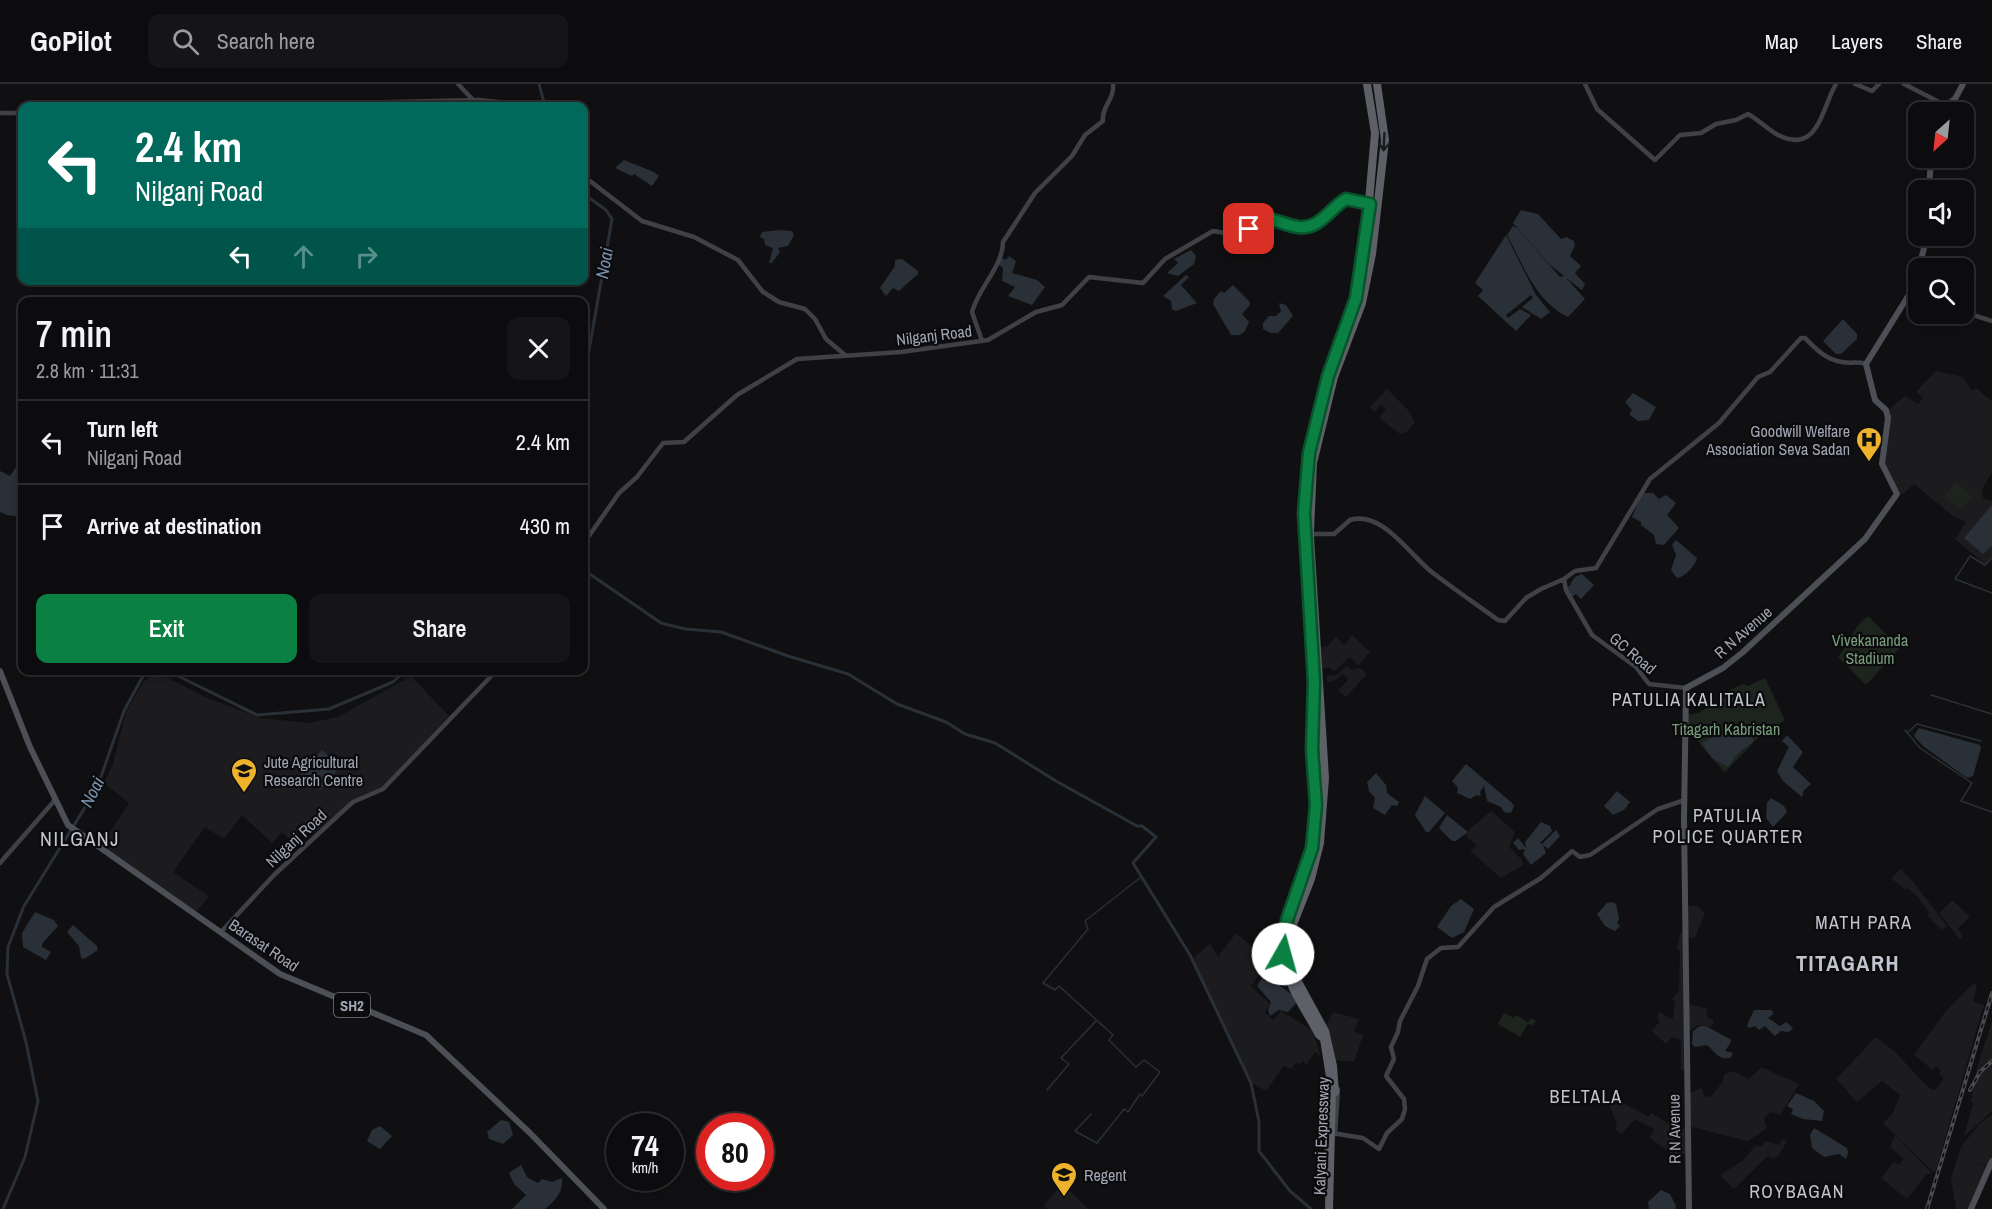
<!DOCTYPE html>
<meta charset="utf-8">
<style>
:root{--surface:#0c0c0e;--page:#151517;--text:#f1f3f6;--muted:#9a9b9e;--line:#2c2c2e;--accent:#0b8043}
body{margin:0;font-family:"Archivo Narrow",sans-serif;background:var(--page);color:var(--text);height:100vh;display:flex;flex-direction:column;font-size:22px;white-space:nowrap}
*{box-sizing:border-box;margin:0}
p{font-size:20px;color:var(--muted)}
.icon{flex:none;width:33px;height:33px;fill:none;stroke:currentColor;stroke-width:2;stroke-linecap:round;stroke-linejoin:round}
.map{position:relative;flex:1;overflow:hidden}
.details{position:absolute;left:18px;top:213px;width:570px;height:378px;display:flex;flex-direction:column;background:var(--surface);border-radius:12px;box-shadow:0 3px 9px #0003,0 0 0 2px var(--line)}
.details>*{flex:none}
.banner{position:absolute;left:18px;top:18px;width:570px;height:183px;border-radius:12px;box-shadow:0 3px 9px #0003,0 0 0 2px var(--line);background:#00695c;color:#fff;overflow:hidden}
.needle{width:39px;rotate:207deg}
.controls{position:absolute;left:1908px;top:18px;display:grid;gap:12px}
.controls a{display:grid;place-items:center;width:66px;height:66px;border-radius:12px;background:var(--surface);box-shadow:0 3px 9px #0003,0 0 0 2px var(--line);font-size:30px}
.speed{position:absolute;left:606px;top:1029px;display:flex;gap:12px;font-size:30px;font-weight:700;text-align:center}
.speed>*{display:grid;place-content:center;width:78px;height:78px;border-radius:50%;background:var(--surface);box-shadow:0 3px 9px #0003,0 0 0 2px var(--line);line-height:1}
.speed small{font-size:15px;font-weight:400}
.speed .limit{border:9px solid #d22;background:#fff;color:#111}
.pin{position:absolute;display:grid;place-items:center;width:51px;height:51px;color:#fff;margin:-26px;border-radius:12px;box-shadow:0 3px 9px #0006}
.me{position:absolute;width:66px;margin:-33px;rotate:7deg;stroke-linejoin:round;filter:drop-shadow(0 0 4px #0008)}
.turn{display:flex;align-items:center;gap:21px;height:126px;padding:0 18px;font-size:27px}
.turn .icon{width:78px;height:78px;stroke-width:2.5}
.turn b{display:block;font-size:42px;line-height:51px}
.lanes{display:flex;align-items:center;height:57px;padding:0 18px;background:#0003;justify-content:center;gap:30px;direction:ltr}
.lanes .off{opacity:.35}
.round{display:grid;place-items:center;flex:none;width:63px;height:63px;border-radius:12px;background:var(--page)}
.head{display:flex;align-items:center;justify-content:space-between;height:102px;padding:0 18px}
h1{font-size:36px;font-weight:600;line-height:45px}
.action{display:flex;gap:12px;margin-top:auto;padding:12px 18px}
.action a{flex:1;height:69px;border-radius:12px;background:var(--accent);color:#fff;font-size:24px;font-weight:600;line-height:69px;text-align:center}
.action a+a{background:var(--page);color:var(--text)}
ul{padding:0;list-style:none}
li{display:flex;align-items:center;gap:18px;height:84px;padding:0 18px;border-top:2px solid var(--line)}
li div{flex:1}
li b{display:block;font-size:22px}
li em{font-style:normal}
header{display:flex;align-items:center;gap:36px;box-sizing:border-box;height:84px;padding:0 30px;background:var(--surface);border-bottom:2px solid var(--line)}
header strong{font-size:28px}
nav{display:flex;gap:33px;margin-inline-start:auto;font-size:21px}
.search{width:420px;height:54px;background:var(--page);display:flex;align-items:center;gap:15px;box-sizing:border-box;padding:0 21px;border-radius:12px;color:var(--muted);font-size:22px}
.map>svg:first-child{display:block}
.built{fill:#1c1c1f}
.green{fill:#1d241e}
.water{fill:#293037}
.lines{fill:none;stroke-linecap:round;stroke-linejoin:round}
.stream{stroke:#293037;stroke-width:1.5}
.canal{stroke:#293037;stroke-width:3}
.secondary{stroke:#3f4147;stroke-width:4.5}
.primary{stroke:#4d4f56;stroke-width:6}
.highway{stroke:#5d6067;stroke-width:8}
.rail-casing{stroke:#484a50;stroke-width:4}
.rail{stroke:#0b0b0d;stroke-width:1.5;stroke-dasharray:4.5;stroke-linecap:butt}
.highway-bridge{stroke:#5d6067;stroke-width:8}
.oneway{stroke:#1b1c1f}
.route-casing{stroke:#07532c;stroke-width:15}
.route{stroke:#0b8043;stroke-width:10}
.labels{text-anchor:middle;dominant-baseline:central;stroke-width:4.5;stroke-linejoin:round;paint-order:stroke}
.shield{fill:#0b0b0d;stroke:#757880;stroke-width:1.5}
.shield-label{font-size:15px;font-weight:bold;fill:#a2a6b2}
.street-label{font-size:16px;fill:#a2a6b2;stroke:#0b0b0d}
.poi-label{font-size:16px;fill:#a2a6b2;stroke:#0b0b0d;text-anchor:start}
.park-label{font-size:16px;fill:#799d7c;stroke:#0b0b0d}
.water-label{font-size:18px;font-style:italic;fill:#7893ae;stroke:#0b0b0d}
.neighbourhood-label{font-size:18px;letter-spacing:1.5px;fill:#c2c5ce;stroke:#0b0b0d}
.quarter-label{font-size:20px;letter-spacing:1.5px;fill:#c2c5ce;stroke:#0b0b0d}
.district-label{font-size:22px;font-weight:bold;letter-spacing:1.5px;fill:#c2c5ce;stroke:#0b0b0d}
</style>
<header>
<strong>GoPilot</strong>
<div class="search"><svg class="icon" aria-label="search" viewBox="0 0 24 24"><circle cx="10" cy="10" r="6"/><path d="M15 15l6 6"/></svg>Search here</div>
<nav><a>Map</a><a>Layers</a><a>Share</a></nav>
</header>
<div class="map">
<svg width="1992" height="1125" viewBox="0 0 1992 1125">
<rect width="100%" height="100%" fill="#101012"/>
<path class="built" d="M1936,287l27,6 9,14 4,-3 16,13v71l-10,18 1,8 9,3v56l-7,7 -30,-25 11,-17 -13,-6 -39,-32 -11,10h-5l-16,-29 4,-53 19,-16 13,8 5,-6 -7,-6z
M1387,305l22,22 6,11 -8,10 -7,2 -21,-16 7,-9 -5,-5 -6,8 -5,-5z
M1352,551l18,17 -12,14 -8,-9 -16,14 -5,-4 -7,2 -1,-22 6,-1 9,-9 8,8z
M1347,582l3,4 10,-2 7,6 -21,23 -8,-7 10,-10 -5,-6 -9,7 -7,1v-6l9,-1z
M157,588l48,25 56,21 47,5 30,-6 73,-41 38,40 -65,70 -31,14 -38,33 -9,-8 -14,17 -10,-10 -10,11 -30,-28 -18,24 -19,-12 -32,45 36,24 -13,17 -95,-67 28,-43 -25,-20 9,-19 13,-52 18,-31z
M1491,727l24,21 -6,15 13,13 1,5 -22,13 -31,-27 7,-5 -11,-10 4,-7z
M1901,785l13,14 33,43 -6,4 -14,-15 2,-2 -12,-17 -10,-8 -2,2 -14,-12z
M1952,816l18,17 -12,11 5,9 -3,3 -21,-27z
M1686,822h12l7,7 -10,25 -8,-1z
M1236,849l42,36 -9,12 -10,-7 -8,12 19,18 -5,8 8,8 8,-9 31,19 9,26 -6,-4 -8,12 -5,-3 -2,3 -4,-2 -5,7 -7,-3 -18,25 -14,-8 -59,-124 17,-16 8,14z
M1680,849l5,1 -1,91 3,7h-6l6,1 -1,38 -5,-1v-30l-9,-3 -6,7 -14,-13 8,-10 -3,-3 2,-6 24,13 -10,-6 2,-17 -3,-3 7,-8 1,-40 -3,-2z
M1974,899l3,2 -4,17 11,3 -49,168 -52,-50 10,-10 7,-18 -18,-14 -25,21 -21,-23 40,-42 18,14 33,35 6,4 3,-1 8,-11 -5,-4 2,-4 -6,-4 -2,4 -19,-15 31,-43z
M1687,919l20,6v9l7,2 -2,6 -15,-1 -9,8z
M1333,928l26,7 -5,12 9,4 -9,27 -20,-2 -12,-34 5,-2z
M1992,937v90l-26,24h-2l9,-31 10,4 -12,-6 5,-31z
M1761,983l38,17 -19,31 -10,-3 -6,6 3,10 -19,13 -60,-15v-32l14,-6 2,8 6,1 12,-14 3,-9 8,-3 16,8z
M1621,1018l28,15 2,-4 27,16 8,-1 1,26h-15l-22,-16 4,-9 -19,-10 -14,15 -6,-5 2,-4 -7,-19z
M1992,1031v48l-2,5 -14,-7 13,8 -17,40h-16l-5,-31 10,-31 19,-24z
M1895,1051l37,38 -6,2 -19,24 -26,-21 13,-16 5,3 5,-6 -14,-12z
M1783,1055l4,2 -9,15 -5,3 -5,-3 -34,33 -14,-14 22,-14 14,-16 6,2 3,-6 14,4z
M1062,1100l7,6 19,19h-41l-3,-3z"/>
<path class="green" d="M1956,398l17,16 -13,11 -16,-13z
M1868,532l32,32 -34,37 -28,-28c13,-16 14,-29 30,-41z
M1765,594l20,42 -25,16 -35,36c-12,-12 -39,-42 -40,-57l13,-2 30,-17 -2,-4 17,-8 5,2z
M1504,929l10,5 2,-3 12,7 3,-4 5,3 -3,4 -5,-1 -8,13 -22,-13z"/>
<path class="water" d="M624,76l30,12 5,4 -7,10 -18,-12 -2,2 -15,-7 -1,-2z
M1521,126l17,4 23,25 5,-2 8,4 1,4 -5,11 11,10 -6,7 10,11 -3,6 -16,-12 19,21 -17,18c-33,-16 -44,-51 -61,-82l6,-9 4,2 43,49 4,-1 -15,-12 -36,-41z
M780,146l12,1 2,4 -6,11 -10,2 2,4 -8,11h-3l4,-15 -8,-3 -1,-6 -4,-2 2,-5z
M1506,151l30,60 14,17 -9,7 -19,-12 11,-9 -2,-3 -25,20 2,3 12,-9 11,6 -15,16 -38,-35 5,-6 -8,-7z
M1191,166l5,6 -2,8 -16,12 -11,-3 11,-10 -4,-4z
M1009,172l7,5 -4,12 25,7 8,7 -13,18 -24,-9 7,-9 -13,-6 1,-13 -5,-4 4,-6 4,2z
M902,175l16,12v3l-19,17 -6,-3 -7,8 -6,-8 15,-22v-6z
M1186,191l3,2 -8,8 16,18 -21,8 -4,-2 -1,-8 -8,-5z
M1233,201l16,16 1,4 -8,9 7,8 -4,9 -5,4h-9l-18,-31 1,-5 7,-8 3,2z
M1279,219l7,2 7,11 -15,17h-7l-8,-4v-6l6,-7h7l5,-5z
M1843,235l14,15v5l-16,15h-5l-13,-13z
M1633,309l23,14 -7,13 -11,1 -9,-7 3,-4 -7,-8z
M22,374v59l-15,-2 -7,-3v-41l10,5z
M1642,409h11l6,6 7,-4 10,8 -9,12 12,13 -15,17 -8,-1 -2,-9 -13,-10v-3l-9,-5z
M1992,421v41l-9,8 -19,-16z
M1676,456l21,18c-2,8 -11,18 -20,20l-6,-8 5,-15 -4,-10z
M1582,490l12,11 -13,14 -5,-5 -4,3 -5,-8 8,-12z
M1919,644l61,17 1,3 -8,28 -6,2 -44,-32 -9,-10z
M1743,646l10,8v4l-16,12 -9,13 -16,-9 -10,-15 16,-9 14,3 5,-6z
M1787,651l16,17 -10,15 18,17 -7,6 -2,7 -19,-16 -6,-10 12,-24 -7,-6z
M322,666l18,17 -20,23 -19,-16z
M1466,680l45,38 3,4 -3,7 -7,-1 -3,-5 -14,-6 -3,-15 -4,6 1,4 -4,-1 -7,4 -13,-6 1,-5 -6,-7z
M1376,689l10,12 1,8 12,9 -2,4 -5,-1 -7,10 -12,-7 2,-10 -6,-7 -2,-9z
M1617,707l13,11 -6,8 -11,5 -9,-9z
M1425,712l20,17 -16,19h-3l-11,-17z
M1771,714l13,8 3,6 -14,15 -7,-9 1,-15z
M1447,731l21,17 -12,9h-4l-13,-13z
M1541,738l9,4 2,5 -12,12 2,1 14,-14 4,6 -12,13 -5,-4 3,8 -15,12 -8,-11 2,-5 -6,1 -6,-7 5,-5 8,10 -1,-6z
M1461,815l13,10 -10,23 -12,6 -15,-11 14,-21z
M1612,818l4,2 3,15 -2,4 3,3 -5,5 -10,-5 -8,-12 10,-11z
M35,828l19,8 4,6 -16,18v3l9,5 -5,8 -23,-13 -1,-14z
M73,841l24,21 1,4 -14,9 -3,-1 -2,-12 -12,-14z
M1262,894l8,5 4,-2 25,19 -11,12 -9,-2 -9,6 -2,-6 3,-8 -14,-16z
M1754,926h18l1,4 -5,4 12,8 6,-4 7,6 -4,4 -8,-1 -6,5 -10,-10 -6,4 -4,-4 -6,2 -2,-3z
M1700,942h6l24,13 1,3 -6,9 6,1 2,2 -3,4c-13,2 -14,-6 -23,-13l-12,2 -3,-3 1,-13z
M1796,1009l18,8 10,10 -2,10 -19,-2 -12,-5 2,-5 -6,-3z
M501,1036l8,2 4,13 -10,9 -14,-5 -2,-7z
M380,1042l12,10 -12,13 -13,-8 5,-11z
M1814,1044l33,20 1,5 -2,6 -7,-5 -15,3 -12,-9 -2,-13z
M521,1081l6,12 11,6 4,-4 10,3 10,-4c2,13 -7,23 -17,31h-33l14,-14 -12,-11 -5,-11z
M1661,1106l9,4 6,12 -1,3h-26l-1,-7z"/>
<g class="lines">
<path class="stream" d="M1992,474l-7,7 -15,-9 -15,23 37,14
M1931,611l61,19
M1905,646l15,18 52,35 -11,18 31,11
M1907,649l10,-9 64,17
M1047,1006l22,-26 -8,-6 35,-37
M1091,1030l-16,17 22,12 27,-34 4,3 12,-18 2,2 18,-24 -16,-12 -8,7 -27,-27 4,-5 -54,-49 -4,4 -12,-7 45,-54 -3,-8 56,-44"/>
<path class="canal" d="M539,0l6,22
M584,110l22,16 6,9 -28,160
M584,486l77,53 24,6 36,3 67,24 60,18 49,30 49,18 19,12 30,9 61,38 81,45h5l14,11 -23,26 57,92 61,128 8,39v29l31,40 21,18
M3,1125l22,-52 13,-56 -12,-59 -19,-68 1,-27 16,-41 73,-118 27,-77 20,-37 24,-3 89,44 72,-6 64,-27 13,-12"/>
<path class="secondary" d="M458,0l16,17
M1585,0l12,25 58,51 25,-25 21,-2 15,-9 20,-4 12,-6c11,6 19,15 30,21 40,20 43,-25 58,-51
M1855,0l17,7 7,-7
M1904,0l41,21 8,-6
M218,22l260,-6 21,2 10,4
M0,29h22
M584,100l6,-3 52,40 52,16 44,23 25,32 16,10 26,7 10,10 11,20 19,16
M1964,228l28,9
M982,257l-10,-29c7,-25 31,-46 31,-70l32,-49 37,-37 13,-21 18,-14c-2,-14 12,-22 10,-37
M1303,450h31l16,-14c33,-10 60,36 83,53 21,16 43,31 65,47l7,1 21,-23 15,-9 23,-10 11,-8 21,-3 54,-89 69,-56 39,-46 12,-5 31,-34h4c11,11 21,22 37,24 9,2 14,-1 24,2
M584,459l35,-50 18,-16 26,-34 21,-1 53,-47 60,-36 104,-7 87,-12 48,-28 26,-7 27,-28 54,6 22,-24 48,-28 24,4 28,-17 32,9 11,-1 12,-5 25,-22 24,5
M1564,495l2,11 26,45 44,32 13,17 37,4
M1310,528l-3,-11 -5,-107 10,-67
M0,779l55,-63
M221,848l53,-57 69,-64 10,-9 30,-13 114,-119
M1326,1048l37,6 16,11 8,-16 15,-14 3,-10 -1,-10 -18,-23 8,-17 -3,-12 7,-15 2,-11 18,-35 9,-27 14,-11 17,-1 36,-40 47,-29 29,-25 2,-2 8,6 10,-2 68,-46 27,-9
M1335,1050l3,-45
M1326,1102l2,-84"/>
<path class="primary" d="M1948,28l15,-28
M1929,106l2,-32
M1919,184l8,-32
M0,587l30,76 38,78 212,149 146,61 104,98 74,76
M1689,1125l-5,-390 2,-131 37,-20 20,-16 122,-113 32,-45 -15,-30 6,-46 -2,-8 -11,-10 -9,-36 49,-79 3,-15
M1971,1125l21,-48"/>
<path class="highway" d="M1308,385l11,-62 37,-109 10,-63 9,-102 -8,-49
M1310,447l3,-68 21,-86 28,-74 10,-49 13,-114 -8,-56
M1310,453l15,241 -5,65 -9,36 -19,48 -3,25 7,26 29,53 8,35 2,26
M1313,595c1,23 -2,46 -1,68 1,34 6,66 0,100 -6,37 -33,71 -29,109 3,28 23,54 36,79l5,4"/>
<defs>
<path id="rail" d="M1970,1006l10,-18 12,-11
M1927,1125l65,-216"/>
</defs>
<use href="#rail" class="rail-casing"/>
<use href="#rail" class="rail"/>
<path class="highway-bridge" d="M1310,447v6
M1324,955l8,51 -3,119"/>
</g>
<defs><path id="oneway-shaft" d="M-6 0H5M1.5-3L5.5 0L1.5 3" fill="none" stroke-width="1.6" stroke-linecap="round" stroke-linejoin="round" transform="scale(1.5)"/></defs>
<use class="oneway" href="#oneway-shaft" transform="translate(1384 58) rotate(93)"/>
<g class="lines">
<defs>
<path id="route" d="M1249,145l16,-11c11,2 21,7 33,9 22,3 32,-19 48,-28l24,5 -14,94 -28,78 -19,77 -5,60 10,169 -2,68 4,55 -4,43 -25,72 -4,34"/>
</defs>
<use href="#route" class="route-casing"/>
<use href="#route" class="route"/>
</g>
<defs>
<symbol id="hospital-pin" viewBox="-11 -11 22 30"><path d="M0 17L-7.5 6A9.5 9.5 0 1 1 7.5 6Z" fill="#eeb22c" stroke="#0b0b0d"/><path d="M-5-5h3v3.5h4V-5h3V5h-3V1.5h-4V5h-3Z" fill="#111"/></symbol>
<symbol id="university-pin" viewBox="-11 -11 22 30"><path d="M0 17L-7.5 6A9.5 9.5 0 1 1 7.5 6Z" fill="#eeb22c" stroke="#0b0b0d"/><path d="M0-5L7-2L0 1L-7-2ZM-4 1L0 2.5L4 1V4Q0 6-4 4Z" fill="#111"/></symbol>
</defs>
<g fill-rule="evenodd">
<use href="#hospital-pin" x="1854" y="341" width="30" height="40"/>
<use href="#university-pin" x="229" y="672" width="30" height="40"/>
<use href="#university-pin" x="1049" y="1076" width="30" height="40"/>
</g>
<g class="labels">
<rect class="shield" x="334" y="909" width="36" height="24" rx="4.5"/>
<g class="shield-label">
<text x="352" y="921">SH2</text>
</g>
<g class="street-label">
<text transform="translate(934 251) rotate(-7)">Nilganj Road</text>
<text transform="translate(1743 548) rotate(-41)">R N Avenue</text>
<text transform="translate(1633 569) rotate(40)">GC Road</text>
<text transform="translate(296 754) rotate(-43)">Nilganj Road</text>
<text transform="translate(264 861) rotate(34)">Barasat Road</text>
<text transform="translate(1674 1045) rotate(-91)">R N Avenue</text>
<text transform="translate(1321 1052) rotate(-88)">Kalyani Expressway</text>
</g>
<g class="poi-label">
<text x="1850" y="347" text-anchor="end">Goodwill Welfare<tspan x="1850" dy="18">Association Seva Sadan</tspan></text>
<text x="264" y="678">Jute Agricultural<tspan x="264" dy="18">Research Centre</tspan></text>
<text x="1084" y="1091">Regent</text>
</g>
<g class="park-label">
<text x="1870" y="556">Vivekananda<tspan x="1870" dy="18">Stadium</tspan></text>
<text x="1726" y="645">Titagarh Kabristan</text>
</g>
<g class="water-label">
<text transform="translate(604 179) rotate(-80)">Noai</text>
<text transform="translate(92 708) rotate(-63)">Noai</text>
</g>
<g class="neighbourhood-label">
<text x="1689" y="615">PATULIA KALITALA</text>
<text x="1728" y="731">PATULIA<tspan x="1728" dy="21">POLICE QUARTER</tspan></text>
<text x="1864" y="838">MATH PARA</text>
<text x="1586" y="1012">BELTALA</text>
<text x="1797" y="1107">ROYBAGAN</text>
</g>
<g class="quarter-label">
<text x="80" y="754">NILGANJ</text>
</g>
<g class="district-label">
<text x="1848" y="879">TITAGARH</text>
</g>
</g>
</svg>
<div class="controls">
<a><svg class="needle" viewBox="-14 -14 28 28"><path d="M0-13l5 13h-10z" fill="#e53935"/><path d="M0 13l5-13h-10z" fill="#9a9b9e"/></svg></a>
<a><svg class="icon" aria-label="sound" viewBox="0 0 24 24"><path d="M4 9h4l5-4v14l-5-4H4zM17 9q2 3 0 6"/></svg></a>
<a><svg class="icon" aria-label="search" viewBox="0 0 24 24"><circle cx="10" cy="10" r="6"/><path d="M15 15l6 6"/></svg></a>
</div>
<div class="speed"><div>74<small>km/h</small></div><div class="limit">80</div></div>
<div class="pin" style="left:1249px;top:145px;background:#d93025"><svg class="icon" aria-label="arrive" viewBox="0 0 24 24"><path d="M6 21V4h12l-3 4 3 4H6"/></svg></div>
<svg class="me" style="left:1283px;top:870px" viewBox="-20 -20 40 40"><circle r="19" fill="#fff"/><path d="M0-13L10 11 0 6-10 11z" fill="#0b8043"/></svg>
<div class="banner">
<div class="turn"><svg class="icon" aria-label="left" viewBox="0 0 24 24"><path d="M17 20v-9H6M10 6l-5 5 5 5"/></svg><div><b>2.4 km</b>Nilganj Road</div></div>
<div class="lanes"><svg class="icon" aria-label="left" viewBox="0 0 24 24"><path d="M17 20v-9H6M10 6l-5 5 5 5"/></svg><svg class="icon off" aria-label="ahead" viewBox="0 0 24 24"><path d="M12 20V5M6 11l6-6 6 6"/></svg><svg class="icon off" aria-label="right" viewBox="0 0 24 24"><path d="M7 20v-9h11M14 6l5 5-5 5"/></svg></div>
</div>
<section class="details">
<div class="head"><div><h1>7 min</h1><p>2.8 km · 11:31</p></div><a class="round"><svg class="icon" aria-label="close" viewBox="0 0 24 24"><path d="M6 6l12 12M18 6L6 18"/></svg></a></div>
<ul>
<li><svg class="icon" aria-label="left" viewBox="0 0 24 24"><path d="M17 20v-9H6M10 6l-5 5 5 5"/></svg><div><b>Turn left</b><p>Nilganj Road</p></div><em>2.4 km</em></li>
<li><svg class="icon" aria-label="arrive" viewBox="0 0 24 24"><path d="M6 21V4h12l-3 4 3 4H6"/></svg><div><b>Arrive at destination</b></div><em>430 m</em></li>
</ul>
<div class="action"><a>Exit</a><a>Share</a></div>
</section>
</div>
